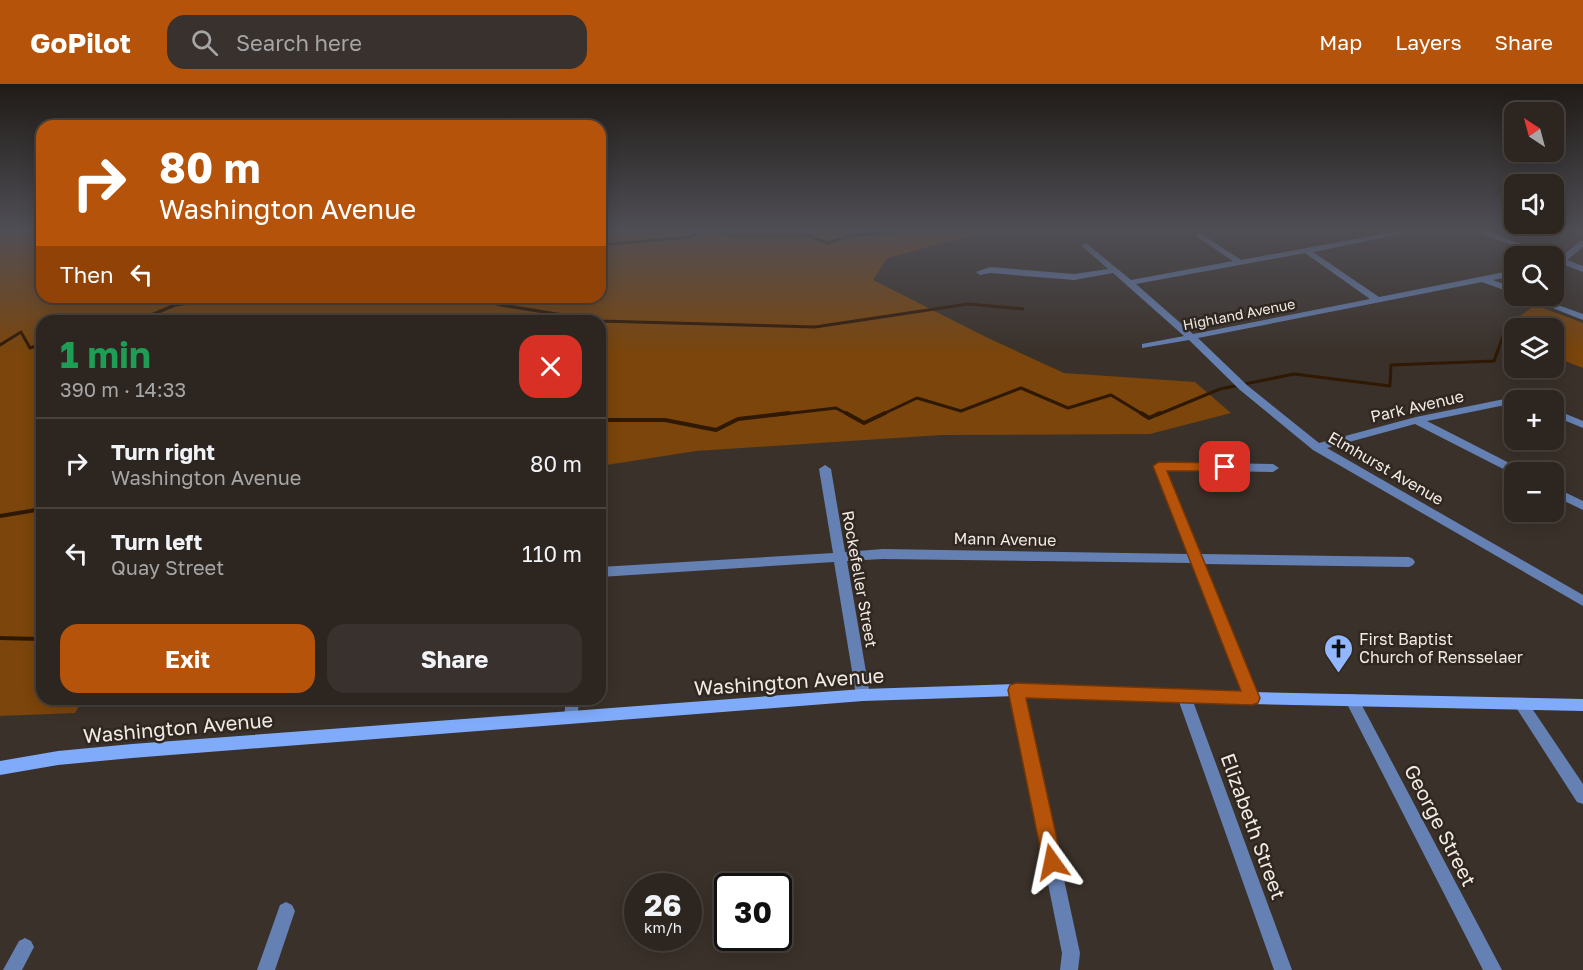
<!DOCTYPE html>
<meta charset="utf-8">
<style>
:root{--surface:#2c2520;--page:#38312d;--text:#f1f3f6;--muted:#a6a5a5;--line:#48423e;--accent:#b45309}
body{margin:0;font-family:"Golos Text",sans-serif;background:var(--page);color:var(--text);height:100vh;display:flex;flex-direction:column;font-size:22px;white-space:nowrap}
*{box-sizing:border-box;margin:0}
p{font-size:20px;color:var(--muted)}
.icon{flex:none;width:33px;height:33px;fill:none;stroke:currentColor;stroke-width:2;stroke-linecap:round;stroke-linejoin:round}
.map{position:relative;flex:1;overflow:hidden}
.panel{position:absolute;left:36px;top:231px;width:570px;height:390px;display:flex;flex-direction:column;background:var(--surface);border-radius:18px;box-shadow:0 3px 15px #0003,0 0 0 2px var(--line)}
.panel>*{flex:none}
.banner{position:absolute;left:36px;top:36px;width:570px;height:183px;border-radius:18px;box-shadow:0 3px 15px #0003,0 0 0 2px var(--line);background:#b45309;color:#fff;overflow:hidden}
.needle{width:39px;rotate:324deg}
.controls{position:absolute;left:1504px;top:18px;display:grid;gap:12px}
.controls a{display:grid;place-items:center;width:60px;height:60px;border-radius:12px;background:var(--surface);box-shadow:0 3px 15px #0003,0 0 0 2px var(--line);font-size:30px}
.speed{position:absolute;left:624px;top:789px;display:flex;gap:12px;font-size:30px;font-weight:700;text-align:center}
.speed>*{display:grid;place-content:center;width:78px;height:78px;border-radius:50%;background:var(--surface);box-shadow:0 3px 15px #0003,0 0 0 2px var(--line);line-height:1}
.speed small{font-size:15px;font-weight:400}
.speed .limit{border:3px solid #111;border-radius:9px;background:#fff;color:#111}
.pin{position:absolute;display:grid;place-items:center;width:51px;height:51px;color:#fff;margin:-26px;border-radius:12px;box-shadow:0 3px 9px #0006}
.me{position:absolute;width:66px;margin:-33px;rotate:348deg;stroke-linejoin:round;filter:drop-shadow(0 0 4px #0008)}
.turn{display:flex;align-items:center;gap:21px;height:126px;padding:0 24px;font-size:27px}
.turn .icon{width:78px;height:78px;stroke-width:2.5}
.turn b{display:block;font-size:42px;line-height:51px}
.then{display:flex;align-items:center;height:57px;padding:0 24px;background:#0003;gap:12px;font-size:22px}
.round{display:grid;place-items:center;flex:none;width:63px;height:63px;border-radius:18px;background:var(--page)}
.summary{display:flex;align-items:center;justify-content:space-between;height:102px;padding:0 24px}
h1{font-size:36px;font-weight:700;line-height:45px;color:#1e9e55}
.button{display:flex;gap:12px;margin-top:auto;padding:12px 24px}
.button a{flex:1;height:69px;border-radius:18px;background:var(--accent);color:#fff;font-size:24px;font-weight:700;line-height:69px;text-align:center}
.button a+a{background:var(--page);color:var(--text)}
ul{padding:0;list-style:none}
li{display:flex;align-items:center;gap:18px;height:90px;padding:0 24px;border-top:2px solid var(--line)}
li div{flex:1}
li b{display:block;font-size:22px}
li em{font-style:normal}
header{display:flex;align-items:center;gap:36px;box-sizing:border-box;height:84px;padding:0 30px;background:var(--accent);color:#fff}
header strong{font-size:28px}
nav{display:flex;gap:33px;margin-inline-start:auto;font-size:21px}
.search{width:420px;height:54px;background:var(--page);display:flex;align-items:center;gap:15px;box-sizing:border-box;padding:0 21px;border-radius:18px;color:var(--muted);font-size:22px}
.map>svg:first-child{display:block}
.green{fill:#7b450b}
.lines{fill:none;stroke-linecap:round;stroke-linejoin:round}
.stream-far1{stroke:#301904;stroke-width:3}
.stream{stroke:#301904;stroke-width:4}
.street{fill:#6580b2;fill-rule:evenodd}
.secondary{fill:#80abfb;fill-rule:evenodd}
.route{fill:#b45309;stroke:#753606;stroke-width:1.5}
.labels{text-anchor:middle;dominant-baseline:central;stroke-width:5;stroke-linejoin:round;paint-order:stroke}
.far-street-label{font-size:14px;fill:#f1ebe6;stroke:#302720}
.street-label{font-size:16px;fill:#f1ebe6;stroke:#302720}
.poi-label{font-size:16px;fill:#f1ebe6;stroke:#302720;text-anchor:start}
.near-street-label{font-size:20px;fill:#f1ebe6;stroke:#302720}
</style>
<header>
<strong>GoPilot</strong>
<div class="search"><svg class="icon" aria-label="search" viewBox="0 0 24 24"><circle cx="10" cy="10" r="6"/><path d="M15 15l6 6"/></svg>Search here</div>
<nav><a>Map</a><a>Layers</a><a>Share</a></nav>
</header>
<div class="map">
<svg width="1583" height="886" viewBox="0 0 1583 886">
<rect width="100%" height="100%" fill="#3a312a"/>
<path class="green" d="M0,146h42v67h558v-67h393l-106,28 -14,22 115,58 76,35 131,9 36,31 -81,21 -208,1 -246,16 -96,15v-145h-558v378h41l-8,14 -75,3z
M1535,221l48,18v45l-21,-8 -5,-17 -3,-2v-13h-31l-13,-5z"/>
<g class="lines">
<path class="stream-far1" d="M716,146l17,6h77l17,7 23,-7 59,-6
M600,161l91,-8 11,-7
M474,213l27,8 99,16
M137,237l38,-16 56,-8
M600,237l215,6 153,-23 55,5
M0,261l21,-13 9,16 12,-4
M775,331l61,-7 13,7
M881,331l36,-17 44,13 60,-23 47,20 43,-13 33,20
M1157,331l63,-26 74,-15 96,12 1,-21 103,-4 10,-28"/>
<path class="stream" d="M846,329l18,10 21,-10
M1141,329l8,5 11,-5
M600,336h65l51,10 22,-11 51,-6
M0,432l42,-7
M0,554l40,1"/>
<path class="street" d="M1404,146h18l-109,22 66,45 136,-27v6l-22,4 22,8v6l-33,-12 -284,56 50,48 71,57 97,-26 108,-22 10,3 1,2h-20v3l-88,18 94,48 1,3h-7v3l-100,-51 -88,24 256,147v11l-270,-156 -73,-60 -51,-50 -47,8v-4l42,-8 -71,-63 -39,7 -84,-7 -10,2 -4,-3 14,-5 84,7 34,-5 -25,-22 -1,-2 4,-2 45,37 102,-19 -36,-24v-4h3l41,27zM1305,169l65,46 -177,35 -57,-50z
M1471,146h12l70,26h-11z
M1580,157h3v6l-16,13 16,6v6l-21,-8 -8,6v-13l6,1z
M1522,212h11l50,18v6z
M1554,325l29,12v7l-29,-12z
M1159,378l114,2 6,4 -6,4 -107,-2 35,84 208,3 4,2 2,3 -2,3 -4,2 -205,-3 55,134 -2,4 -5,2 -5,-2 -2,-4 -53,-135 -309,-4 -36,2 23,134 -2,4 -5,2 -5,-2 -2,-4 -22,-133 -234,15v-10l233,-14 -14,-84 6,-4 6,4 14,83 38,-3 305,5 -35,-88z
M1554,403l29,14v9l-29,-14z
M1016,600l5,2 2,4 57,263 -2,17h-18l2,-17 -53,-263 2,-4z
M1184,606l5,2 2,4 101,274h-18l-97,-274 2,-4z
M1352,610l5,2 145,274h-19l-138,-270 2,-4z
M566,615h14l-4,22 -5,2 -5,-2 -2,-4z
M1522,615l5,2 56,83v20l-6,-2 -60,-93 -2,-4 2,-4z
M286,818l6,3 3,6 -20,59h-18l23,-65z
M25,854l6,3 3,6 -12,23h-19l16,-29z"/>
<path class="secondary" d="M1016,600l236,8 331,7v12l-331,-7 -236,-8 -153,5 -731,57 -74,7 -58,10v-14l58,-10 74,-7 731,-55z"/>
</g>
<linearGradient id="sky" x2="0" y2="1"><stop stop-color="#201b17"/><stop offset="0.54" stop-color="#4f4e55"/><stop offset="1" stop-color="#4f4e55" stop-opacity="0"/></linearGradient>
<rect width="1583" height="270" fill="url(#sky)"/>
<path class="route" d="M1159,378l66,1 6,4 -6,4h-58l93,227 -2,5 -6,2 -226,-7 36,164 -3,7 -7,2 -6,-2 -3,-7 -35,-172 2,-5 6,-2 225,8 -88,-225z"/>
<defs>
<symbol id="church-pin" viewBox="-11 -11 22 30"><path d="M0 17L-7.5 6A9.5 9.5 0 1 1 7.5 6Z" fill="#92b7fd" stroke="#302720"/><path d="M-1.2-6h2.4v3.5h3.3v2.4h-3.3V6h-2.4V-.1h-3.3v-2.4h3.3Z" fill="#111"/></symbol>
</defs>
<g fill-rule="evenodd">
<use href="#church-pin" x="1322" y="548" width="33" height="45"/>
</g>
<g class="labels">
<g class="far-street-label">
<text transform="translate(1239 230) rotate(-11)">Highland Avenue</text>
</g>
<g class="street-label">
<text transform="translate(1417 322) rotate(-13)">Park Avenue</text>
<text transform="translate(1386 384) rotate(30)">Elmhurst Avenue</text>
<text transform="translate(1005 455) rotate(1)">Mann Avenue</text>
<text transform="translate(860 495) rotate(80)">Rockefeller Street</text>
</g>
<g class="poi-label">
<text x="1359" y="555">First Baptist<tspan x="1359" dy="18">Church of Rensselaer</tspan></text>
</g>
<g class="near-street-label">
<text transform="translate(789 597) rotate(-4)">Washington Avenue</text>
<text transform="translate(178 643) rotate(-5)">Washington Avenue</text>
<text transform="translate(1441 741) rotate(63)">George Street</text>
<text transform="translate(1254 742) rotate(70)">Elizabeth Street</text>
</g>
</g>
</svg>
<div class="controls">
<a><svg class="needle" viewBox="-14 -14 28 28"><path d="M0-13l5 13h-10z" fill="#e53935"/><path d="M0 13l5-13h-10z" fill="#a6a5a5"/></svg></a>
<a><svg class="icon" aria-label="sound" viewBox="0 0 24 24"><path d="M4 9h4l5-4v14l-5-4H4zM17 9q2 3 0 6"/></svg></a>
<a><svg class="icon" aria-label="search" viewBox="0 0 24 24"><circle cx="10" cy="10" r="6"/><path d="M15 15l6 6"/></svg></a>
<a><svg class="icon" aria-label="layers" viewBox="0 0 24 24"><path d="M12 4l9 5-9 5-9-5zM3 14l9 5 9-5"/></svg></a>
<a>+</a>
<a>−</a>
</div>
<div class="speed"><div>26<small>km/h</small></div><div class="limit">30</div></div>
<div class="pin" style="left:1225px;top:383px;background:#d93025"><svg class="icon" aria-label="arrive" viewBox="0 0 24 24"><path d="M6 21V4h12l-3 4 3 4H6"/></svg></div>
<svg class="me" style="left:1052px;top:778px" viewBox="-20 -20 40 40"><path d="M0-17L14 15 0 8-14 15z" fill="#b45309" stroke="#fff" stroke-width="4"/></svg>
<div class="banner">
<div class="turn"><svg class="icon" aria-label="right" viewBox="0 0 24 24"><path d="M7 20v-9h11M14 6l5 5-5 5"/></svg><div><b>80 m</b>Washington Avenue</div></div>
<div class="then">Then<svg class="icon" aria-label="left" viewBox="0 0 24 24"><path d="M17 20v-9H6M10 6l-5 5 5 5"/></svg></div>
</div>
<section class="panel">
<div class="summary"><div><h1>1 min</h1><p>390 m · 14:33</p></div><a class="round" style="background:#d93025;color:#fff"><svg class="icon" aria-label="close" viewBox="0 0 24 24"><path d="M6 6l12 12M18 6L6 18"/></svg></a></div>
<ul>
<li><svg class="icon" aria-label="right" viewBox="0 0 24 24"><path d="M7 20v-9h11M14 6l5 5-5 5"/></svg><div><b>Turn right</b><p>Washington Avenue</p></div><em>80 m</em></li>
<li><svg class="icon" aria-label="left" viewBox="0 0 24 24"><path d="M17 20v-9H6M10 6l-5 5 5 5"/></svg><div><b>Turn left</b><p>Quay Street</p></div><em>110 m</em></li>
</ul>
<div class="button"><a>Exit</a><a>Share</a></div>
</section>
</div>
